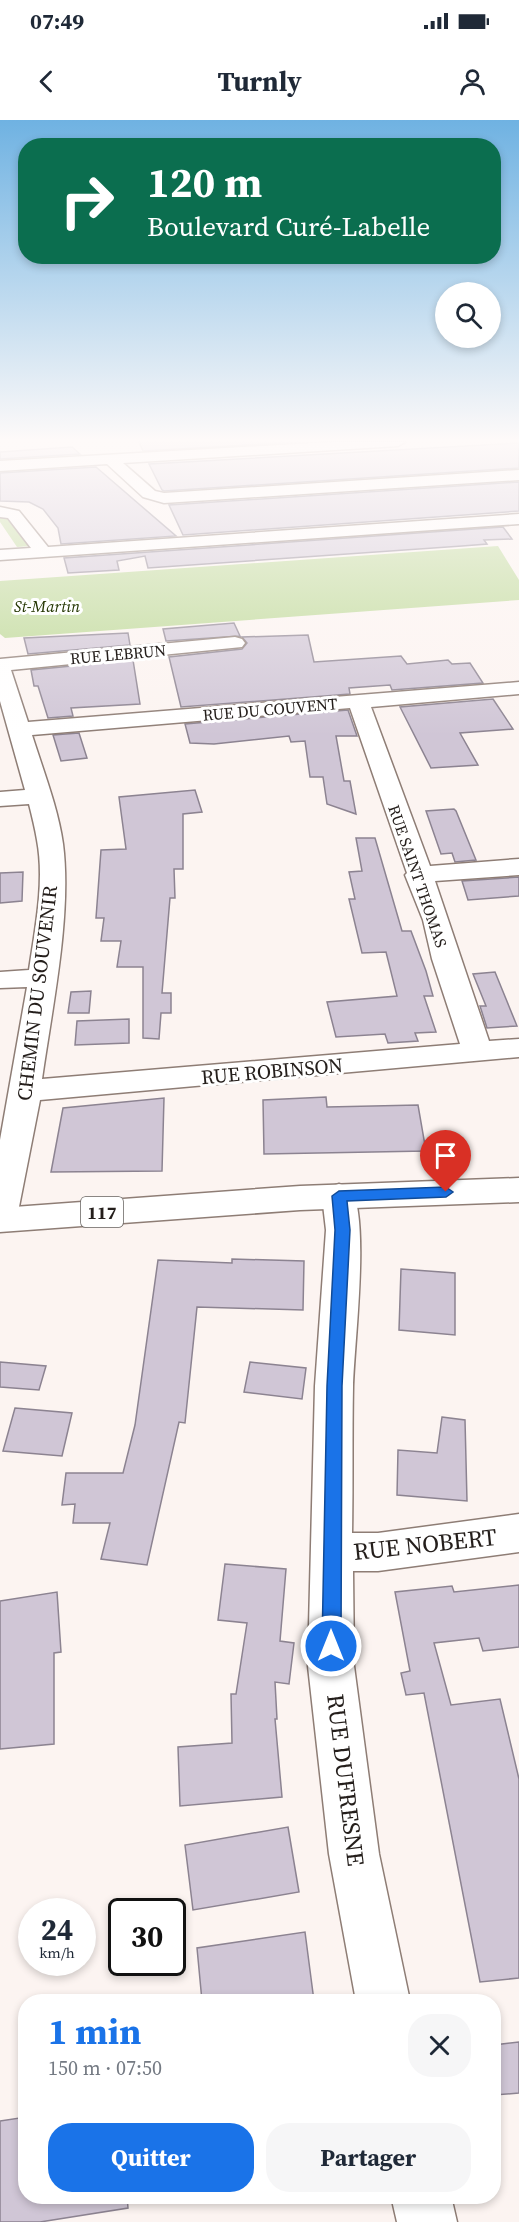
<!DOCTYPE html>
<html lang="fr">
<meta charset="utf-8">
<style>
:root{--surface:#fff;--page:#f6f6f7;--text:#1f2937;--muted:#747a83;--accent:#1a73e8}
body{margin:0;font-family:"Source Serif 4",serif;background:var(--page);color:var(--text);height:100vh;display:flex;flex-direction:column;font-size:22px;white-space:nowrap}
*{box-sizing:border-box;margin:0}
p{font-size:20px;color:var(--muted)}
.icon{flex:none;width:33px;height:33px;fill:none;stroke:currentColor;stroke-width:2;stroke-linecap:round;stroke-linejoin:round}
.map{position:relative;flex:1;overflow:hidden}
.sheet{position:absolute;left:18px;top:1874px;width:483px;height:210px;display:flex;flex-direction:column;background:var(--surface);border-radius:24px;box-shadow:0 3px 9px #0003}
.sheet>*{flex:none}
.hud{position:absolute;left:18px;top:18px;width:483px;height:126px;border-radius:24px;box-shadow:0 3px 9px #0003;background:#0b6e4f;color:#fff;overflow:hidden}
.buttons{position:absolute;left:435px;top:162px;display:grid;gap:12px}
.buttons a{display:grid;place-items:center;width:66px;height:66px;border-radius:50%;background:var(--surface);box-shadow:0 3px 9px #0003;font-size:30px}
.speed{position:absolute;left:18px;top:1778px;display:flex;gap:12px;font-size:30px;font-weight:700;text-align:center}
.speed>*{display:grid;place-content:center;width:78px;height:78px;border-radius:50%;background:var(--surface);box-shadow:0 3px 9px #0003;line-height:1}
.speed small{font-size:15px;font-weight:400}
.speed .limit{border:3px solid #111;border-radius:9px;background:#fff;color:#111}
.pin{position:absolute;display:grid;place-items:center;width:51px;height:51px;color:#fff;margin:-62px -26px;border-radius:50% 50% 50% 0;rotate:-45deg;box-shadow:0 0 6px #0007}
.pin .icon{rotate:45deg}
.me{position:absolute;width:66px;margin:-33px;rotate:0deg;stroke-linejoin:round;filter:drop-shadow(0 0 4px #0008)}
.turn{display:flex;align-items:center;gap:21px;height:126px;padding:0 30px;font-size:27px}
.turn .icon{width:78px;height:78px;stroke-width:2.5}
.turn b{display:block;font-size:42px;line-height:51px}
.round{display:grid;place-items:center;flex:none;width:63px;height:63px;border-radius:24px;background:var(--page)}
.headline{display:flex;align-items:center;justify-content:space-between;height:102px;padding:0 30px}
h1{font-size:36px;font-weight:700;line-height:45px;color:var(--accent)}
.action{display:flex;gap:12px;margin-top:auto;padding:12px 30px}
.action a{flex:1;height:69px;border-radius:24px;background:var(--accent);color:#fff;font-size:24px;font-weight:700;line-height:69px;text-align:center}
.action a+a{background:var(--page);color:var(--text)}
.status{display:flex;justify-content:space-between;align-items:center;height:42px;padding:0 30px;background:var(--surface);direction:ltr}
.status svg{height:16px;fill:currentColor}
header{display:flex;justify-content:space-between;align-items:center;height:78px;padding:0 30px;background:var(--surface);font-size:27px;font-weight:700}
.map>svg:first-child{display:block}
.green{fill:#bbd893}
.building{fill:#d0c6d6;stroke:#8c8391;stroke-width:1.5}
.lines{fill:none;stroke-linecap:round;stroke-linejoin:round}
.minor-casing{stroke:#8e7d75;stroke-width:3}
.major-casing{stroke:#8e7d75;stroke-width:3}
.minor{fill:#fff;fill-rule:evenodd}
.major{fill:#fff;fill-rule:evenodd}
.route{fill:#1a73e8;stroke:#114b97;stroke-width:1.5}
.labels{text-anchor:middle;dominant-baseline:central;stroke-width:6;stroke-linejoin:round;paint-order:stroke}
.far-park-label{font-size:16px;font-style:italic;fill:#233500;stroke:#fff}
.far-street-label{font-size:16px;fill:#241e1b;stroke:#fff}
.shield{fill:#fff;stroke:#66625f;stroke-width:1.5}
.shield-label{font-size:18px;font-weight:bold;fill:#241e1b}
.street-label{font-size:20px;fill:#241e1b;stroke:#fff}
.near-street-label{font-size:24px;fill:#241e1b;stroke:#fff}
</style>
<div class="status"><b>07:49</b><svg viewBox="0 0 49 12"><path d="M0 12V9h3v3zM5 12V6h3v6zM10 12V3h3v9zM15 12V0h3v12zM26 1h20v11H26zM47 4h2v5h-2z"/></svg></div>
<header><svg class="icon" aria-label="back" viewBox="0 0 24 24"><path d="M15 5l-7 7 7 7"/></svg>Turnly<svg class="icon" aria-label="person" viewBox="0 0 24 24"><circle cx="12" cy="8" r="4"/><path d="M4 21q1-7 8-7t8 7"/></svg></header>
<div class="map">
<svg width="519" height="2102" viewBox="0 0 519 2102">
<rect width="100%" height="100%" fill="#fcf4f1"/>
<path class="green" d="M0,396h9l21,30 -13,1 -17,-25z
M498,426l21,34v20l-514,38 -5,-4v-53z"/>
<path class="building" d="M139,322h161l-157,9z
M519,323v25l-355,23 -2,-1 -13,-26z
M72,327l8,7 -80,5v-7z
M96,347l80,69 -115,8 -3,-16 -15,-19 -14,-7 -29,-1v-28z
M519,362v29l-336,24 -14,-30z
M503,407l9,12 -28,1 3,4 -25,2 -314,22 -3,-12 -28,5 2,9 -51,3 -4,-15z
M234,503l6,13 -74,5 -3,-12z
M128,513l2,12 -102,9 -4,-16z
M308,515l6,27 87,-6 6,8 41,-4 4,4 18,-1 13,20 -91,7 -2,-5 -41,3 1,6 -169,13 -12,-50 73,-8 5,-6 -5,-6z
M133,540l7,44 -69,4 2,8 -25,2 -10,-32h-4l-3,-16z
M493,579l20,30 -53,4 18,32 -47,3 -31,-61z
M348,590l9,26h-21l8,45h6l6,33 -29,-10 -4,-27h-13l-5,-36 -14,1 -2,-6 -75,8 -24,-1 -5,-19z
M79,613l8,25 -26,3 -8,-26z
M195,670l7,22 -19,2v55h-9l1,29h-5l-8,95h9v20h-10l-2,26 -16,-1v-71h-26l4,-26h-20l3,-23h-8l5,-68 25,-1 -7,-52z
M454,689l2,2 20,49 -21,2 -3,-9 -11,1 -15,-43z
M356,718h19l27,93h9l15,40 7,25h-9l12,36 -21,1 3,8 -30,2 -3,-9 -49,3 -9,-35 70,-6 -11,-44 -24,1 -13,-54h6l-6,-27 13,-1z
M23,752l-1,29 -22,2v-30z
M519,757v19l-51,4 -6,-19z
M495,852l22,54 -30,2 -7,-22h6l-13,-32z
M91,871l-2,22h-21l3,-21z
M129,899v24l-54,2 2,-24z
M326,977l1,10 91,-2 8,46 -162,3 -1,-54z
M164,978l-2,73 -111,1 12,-64z
M232,1139l72,2 -1,49 -106,-3 -12,116 -6,-1 -32,143 -46,-6 9,-36h-37l2,-19 -13,1 4,-32h57l12,-48 23,-165 74,3z
M401,1149l54,4v62l-56,-5z
M0,1242l46,4 -7,24 -39,-3z
M250,1242l56,6 -4,31 -58,-7z
M15,1288l57,5 -10,43 -59,-5z
M442,1297l23,3 2,81 -70,-6 1,-45 39,3z
M225,1444l61,5 -6,72 14,2 -5,41 -14,-2 2,37h-2l7,78 -102,9 -2,-59 54,-4 -1,-49h5l11,-71 -29,-3z
M519,1465v62l-36,4 -4,-13 -45,5 17,62 49,-6 19,80v199l-39,4 -56,-289 -18,2 -5,-22 9,-2 -15,-79 57,-6 2,6z
M57,1472l4,60 -7,1v91l-54,5v-148z
M288,1707l11,65 -106,18 -8,-65z
M305,1812l9,69h-112l-5,-53z
M519,1922v51l-25,2v-50z
M26,1997v79h101l1,12 -88,14h-40v-101z"/>
<g class="lines">
<defs>
<path id="minor" d="M332,322h73l-7,4 -275,17 32,28 9,2 355,-23v10l-355,23 -21,-6 -36,-33 -107,7v-10z
M0,387l19,4 29,36 471,-33v10l-519,36v-10l31,-2 -23,-30 -8,-1z
M235,517l7,2 3,4 -3,4 -231,23 17,52 491,-40v12l-148,13 59,159 89,-7v16l-84,6 54,160 30,-2v18l-479,43 -23,117 -5,9 -12,3v-89l27,-153 -27,1v-16l29,-2c6,-41 16,-88 8,-130 -2,-12 -5,-24 -8,-36l-29,2v-14l25,-2 -25,-89v-42zM350,588l57,165 -2,2 18,45 9,39 28,85 -418,35c10,-71 30,-164 21,-235 -5,-36 -20,-74 -31,-109z
M339,1064l12,4c19,32 3,156 2,199 -1,48 0,97 -1,146h26l141,-19v38l-141,19h-25l1,95 25,188 31,147h-54l-27,-147 -21,-188 7,-280 11,-156 -4,-34 5,-8z
M391,2076h60l6,26h-60z"/>
<path id="major" d="M519,1058v24l-219,8 -300,22v-24l300,-22z"/>
</defs>
<use href="#minor" class="minor-casing"/>
<use href="#major" class="major-casing"/>
<use href="#minor" class="minor"/>
<use href="#major" class="major"/>
</g>
<linearGradient id="sky" x2="0" y2="1"><stop stop-color="#6fb2e2"/><stop offset="0.52" stop-color="#fefaf9"/><stop offset="1" stop-color="#fefaf9" stop-opacity="0"/></linearGradient>
<rect width="519" height="616" fill="url(#sky)"/>
<path class="route" d="M446,1067l7,5 -7,5 -99,4 3,29 -8,156 -1,260 -3,6 -7,2 -6,-2 -3,-6 5,-260 8,-156 -3,-34 7,-5z"/>
<g class="labels">
<g class="far-park-label">
<text x="47" y="486">St-Martin</text>
</g>
<g class="far-street-label">
<text transform="translate(118 534) rotate(-5)">RUE LEBRUN</text>
<text transform="translate(270 589) rotate(-5)">RUE DU COUVENT</text>
<text transform="translate(418 756) rotate(71)">RUE SAINT THOMAS</text>
</g>
<rect class="shield" x="81" y="1077" width="42" height="30" rx="4.5"/>
<g class="shield-label">
<text x="102" y="1092">117</text>
</g>
<g class="street-label">
<text transform="translate(37 873) rotate(-83)">CHEMIN DU SOUVENIR</text>
<text transform="translate(272 951) rotate(-5)">RUE ROBINSON</text>
</g>
<g class="near-street-label">
<text transform="translate(425 1424) rotate(-6)">RUE NOBERT</text>
<text transform="translate(346 1660) rotate(83)">RUE DUFRESNE</text>
</g>
</g>
</svg>
<div class="buttons">
<a><svg class="icon" aria-label="search" viewBox="0 0 24 24"><circle cx="10" cy="10" r="6"/><path d="M15 15l6 6"/></svg></a>
</div>
<div class="speed"><div>24<small>km/h</small></div><div class="limit">30</div></div>
<div class="pin" style="left:446px;top:1072px;background:#d93025"><svg class="icon" aria-label="arrive" viewBox="0 0 24 24"><path d="M6 21V4h12l-3 4 3 4H6"/></svg></div>
<svg class="me" style="left:331px;top:1526px" viewBox="-20 -20 40 40"><circle r="17" fill="#1a73e8" stroke="#fff" stroke-width="3"/><path d="M0-11L8 9 0 5-8 9z" fill="#fff"/></svg>
<div class="hud">
<div class="turn"><svg class="icon" aria-label="right" viewBox="0 0 24 24"><path d="M7 20v-9h11M14 6l5 5-5 5"/></svg><div><b>120 m</b>Boulevard Curé-Labelle</div></div>
</div>
<section class="sheet">
<div class="headline"><div><h1>1 min</h1><p>150 m · 07:50</p></div><a class="round"><svg class="icon" aria-label="close" viewBox="0 0 24 24"><path d="M6 6l12 12M18 6L6 18"/></svg></a></div>
<div class="action"><a>Quitter</a><a>Partager</a></div>
</section>
</div>
